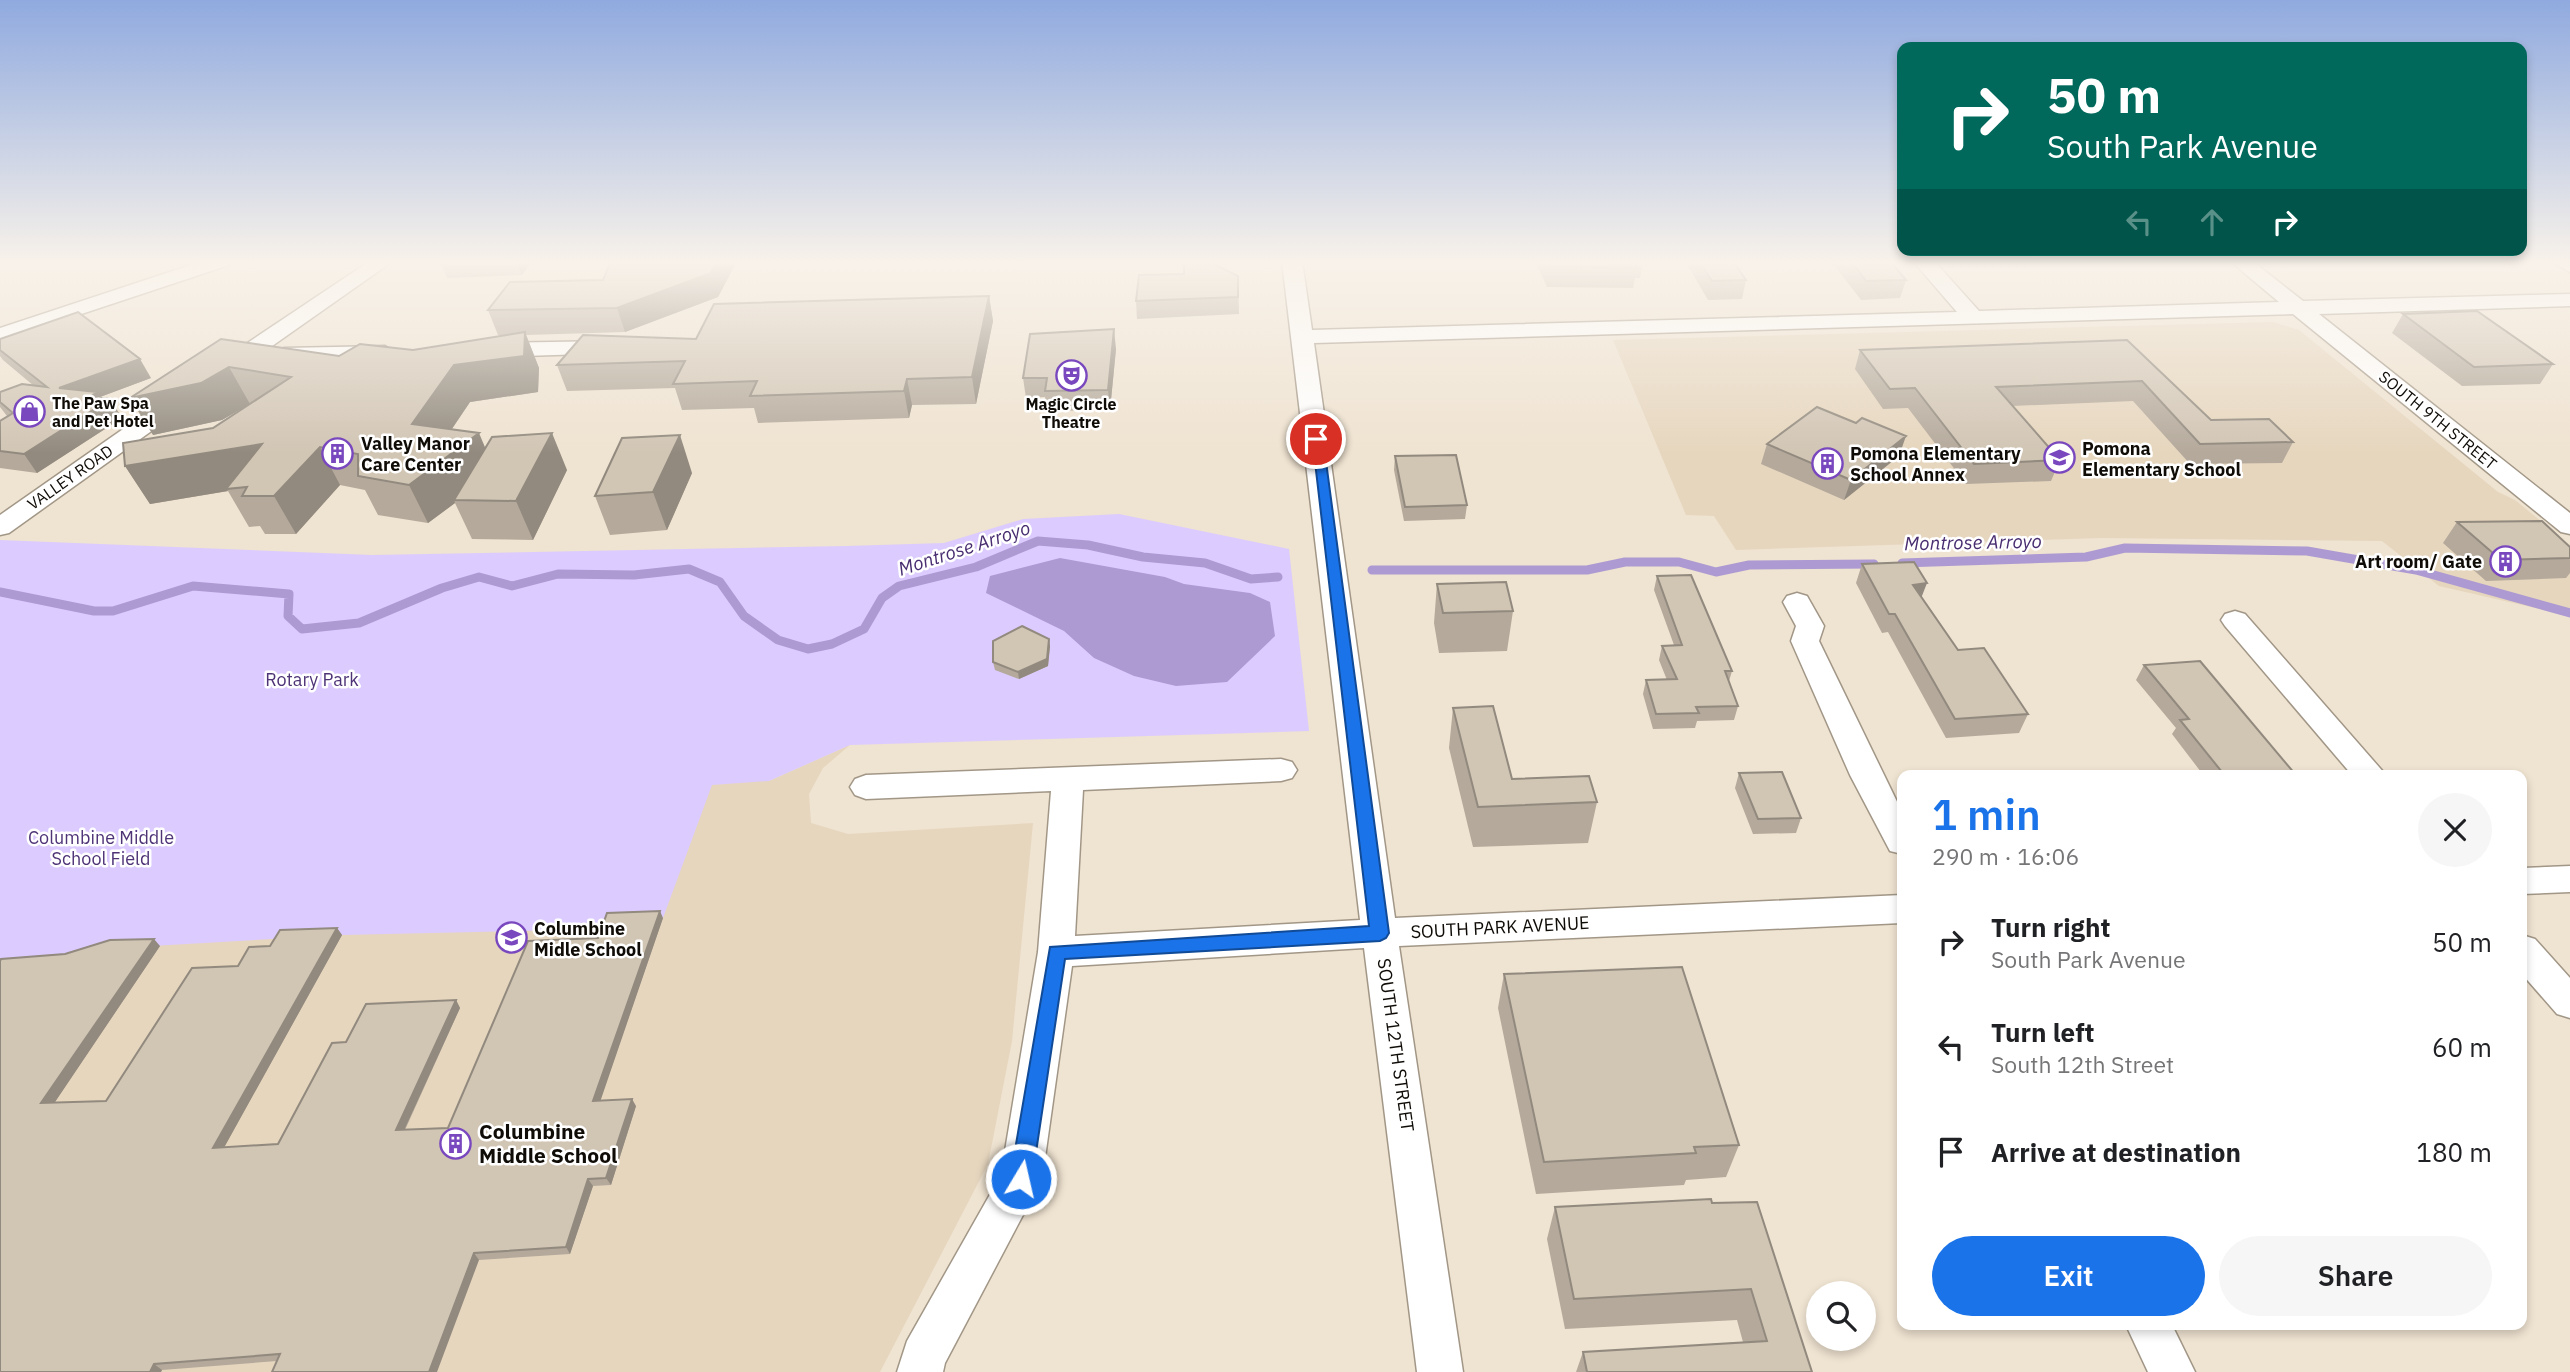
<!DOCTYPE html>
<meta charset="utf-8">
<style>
:root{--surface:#fff;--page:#f6f6f6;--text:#202124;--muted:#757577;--accent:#1a73e8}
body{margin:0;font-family:"IBM Plex Sans",sans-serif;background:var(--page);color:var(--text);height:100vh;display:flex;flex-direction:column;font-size:26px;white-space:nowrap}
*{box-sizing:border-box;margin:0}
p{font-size:23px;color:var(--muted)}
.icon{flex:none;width:38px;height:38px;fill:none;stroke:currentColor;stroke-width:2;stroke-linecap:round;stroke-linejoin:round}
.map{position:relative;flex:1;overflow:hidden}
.panel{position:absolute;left:1897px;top:770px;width:630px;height:560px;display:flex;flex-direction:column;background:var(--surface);border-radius:14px;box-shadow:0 4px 10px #0003}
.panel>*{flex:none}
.banner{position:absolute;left:1897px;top:42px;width:630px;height:214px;border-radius:14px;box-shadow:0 4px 10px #0003;background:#00695c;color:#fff;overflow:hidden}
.buttons{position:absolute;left:1806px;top:1281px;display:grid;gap:14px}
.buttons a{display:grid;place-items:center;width:70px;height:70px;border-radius:50%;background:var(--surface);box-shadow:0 4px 10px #0003;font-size:35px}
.pin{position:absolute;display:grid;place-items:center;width:60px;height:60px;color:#fff;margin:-30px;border:4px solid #fff;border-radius:50%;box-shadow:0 2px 7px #0007}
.me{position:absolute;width:77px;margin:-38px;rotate:9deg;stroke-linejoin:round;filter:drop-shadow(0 0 5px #0008)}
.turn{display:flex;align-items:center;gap:24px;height:147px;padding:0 35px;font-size:32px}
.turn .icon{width:91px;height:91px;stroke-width:2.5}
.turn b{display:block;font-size:49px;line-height:60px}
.lanes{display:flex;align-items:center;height:66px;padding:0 35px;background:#0003;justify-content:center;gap:35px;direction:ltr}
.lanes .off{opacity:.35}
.round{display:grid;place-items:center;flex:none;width:74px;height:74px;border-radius:37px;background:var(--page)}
.summary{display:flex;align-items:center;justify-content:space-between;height:119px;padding:0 35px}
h1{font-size:42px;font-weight:600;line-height:52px;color:var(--accent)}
.primary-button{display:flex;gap:14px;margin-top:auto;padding:14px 35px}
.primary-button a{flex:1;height:80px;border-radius:42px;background:var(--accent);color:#fff;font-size:28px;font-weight:600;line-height:80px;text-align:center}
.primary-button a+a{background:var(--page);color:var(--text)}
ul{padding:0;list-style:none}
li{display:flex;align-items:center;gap:21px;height:105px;padding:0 35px}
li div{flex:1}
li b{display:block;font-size:26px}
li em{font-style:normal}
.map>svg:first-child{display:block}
.built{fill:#e6d6be}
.green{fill:#dccbff}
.water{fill:#ad9ad2}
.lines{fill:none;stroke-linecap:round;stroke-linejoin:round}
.stream{stroke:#ad9ad2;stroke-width:9}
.minor-casing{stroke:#a29787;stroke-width:3}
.minor{fill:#fff;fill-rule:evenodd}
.wall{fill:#b4a99b}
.shaded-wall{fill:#928a7e}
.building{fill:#d1c5b4;stroke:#928a7e;stroke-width:2}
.route{fill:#1a73e8;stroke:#114b97;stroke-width:2}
.labels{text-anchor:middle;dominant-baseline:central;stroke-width:5;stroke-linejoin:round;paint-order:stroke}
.far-poi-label{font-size:16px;font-weight:bold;fill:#0f0b06;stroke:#fff;text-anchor:start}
.far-street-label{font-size:16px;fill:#0f0b06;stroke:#fff}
.poi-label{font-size:18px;font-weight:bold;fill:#0f0b06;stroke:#fff;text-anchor:start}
.park-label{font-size:18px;fill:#4e3377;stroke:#fff}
.street-label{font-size:18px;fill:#0f0b06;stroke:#fff}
.water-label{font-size:19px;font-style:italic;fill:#482d70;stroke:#fff}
.near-poi-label{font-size:21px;font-weight:bold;fill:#0f0b06;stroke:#fff;text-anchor:start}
</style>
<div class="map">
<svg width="2570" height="1372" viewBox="0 0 2570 1372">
<rect width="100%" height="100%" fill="#efe3d1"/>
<path class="built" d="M2273,322l26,8 199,162 17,8 55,45v71l-131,-30 -57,-45 -280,-3 -366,12 -22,-34 -28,-1 -73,-175z
M0,682l769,99 81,-36 -27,23 -14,26 2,29 37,11 185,-11 -21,218 -24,123 -108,208h-880z"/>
<path class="green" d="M1119,514l170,35 20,182 -459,14 -81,36 -57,4 -49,133 -52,2 -7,9 -262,6 -225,13 -117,29v-437l372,15 475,-9 97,-3 79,-24z"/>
<path class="water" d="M1060,558l105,19 19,7 66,9 20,9 5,34 -48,46 -51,4 -42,-10 -40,-18 -30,-27 -78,-38 4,-17z"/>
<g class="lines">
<path class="stream" d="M1902,563l184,-6 39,-9 182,3 109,19 154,43
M1372,570h215l38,-8h54l37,10 33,-7 125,-1
M0,592l94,19h19l80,-25 96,8 -1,22 14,13 57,-6 83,-35 37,-11 33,9 46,-12 76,1 55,-6 31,13 24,34 34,24 30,9 24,-5 32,-15 18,-31 17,-12 77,-19 62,-26 50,4 55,12 62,6 46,16 27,-2"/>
<defs>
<path id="minor" d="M203,261h29l-3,4 -229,76v-13z
M370,261h23l-158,111h-16l-3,-5 3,-5z
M1282,261h20l10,69 645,-18 -44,-51h21l45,50 300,-9 -49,-41h22l51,40 267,-7v12l-251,8 251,199v21l-9,-2 -268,-218 -979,29 81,575 507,-23v28l-503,23 64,426h-46l-53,-424 -292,18 -30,213 -97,184 -2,9h-46l10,-31 94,-166 37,-223 13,-161 -185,8 -11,-4 -5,-8 5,-8 11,-4 415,-16 11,3 5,8 -5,8 -11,3 -198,9 -8,146 285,-16z
M2551,261h19v11z
M609,341l8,2 3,5 -3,5 -126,4 -11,-7 11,-7z
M385,346l11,7 -3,5 -109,4 -11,-7 11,-7z
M177,395l8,2 4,5 -4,5 -176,126 -9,2v-20l169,-118z
M1797,593l10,3 17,30 -5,15 83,171v42l-12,-3 -40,-76 -59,-134 5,-15 -13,-24 4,-6z
M2235,611l10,3 141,161h-34l-127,-149 -4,-6 4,-6z
M2570,866v26l-48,2v-26z
M2522,935l13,4 35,39v40l-13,-4 -35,-40z
M2126,1325h46l23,47h-47z"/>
</defs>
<use href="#minor" class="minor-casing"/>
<use href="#minor" class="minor"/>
</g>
<path class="wall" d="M440,261h92l-10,14 -75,3z
M611,261h126l-19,36 -93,35 -99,3 13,33 -1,24 -68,10 -18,27 33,20 82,21 -34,70 -61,-1 -17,-36 -27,20 -50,-8 -13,-25 -25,-5 -44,49h-31l-5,-8 -11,1 -21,-36 -78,13 -25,-38 88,-38 36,-24 -27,16 -69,15 68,-96 118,17 74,-6 93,-15h-8l-10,-25 115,-30z
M1184,261h36l-7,3 25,12 1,38 -102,5 -1,-18 48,-27z
M1537,261h106l-3,17h-5l-2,10 -86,-1 -11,-24z
M1685,261h48l13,19 -4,19 -34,1z
M1831,261h59l16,19 -6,18 -39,2z
M989,296l4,25 -17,83 -64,1 -3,13 -151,5 -4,-15 -72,2 -7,-22 -108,3 -10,-26 139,-26z
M2403,314l150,50 -13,20 -78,2 -70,-53z
M0,339l151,39 -51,19v1l10,1 12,19 -85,55 -37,-5v-47l7,-5 -7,-9v-15l34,-6 -31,-26 -3,-4z
M2127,340l84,80 82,22 -11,21 -92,1 -57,-63 -121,5 48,54 -9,21 -85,3 -58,-76 -25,1 -28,-40 5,-19z
M1116,349l-6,61 -63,1 -2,-14 -19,1 -3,-20z
M1767,444l132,12 -55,44 -83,-36z
M1395,456l72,49 -2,14 -61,2 -10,-51z
M692,473l-25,57 -57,5 -15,-39z
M2457,522l113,25v26l-4,5 -80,3 -43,-38z
M1862,564l59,33 37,53 70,64 -9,19 -73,5 -58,-106 -6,1 -26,-50z
M1657,576l75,95 -3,10 9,25 -4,14 -37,1 -2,7 -42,1 -10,-35 3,-14h21l-8,-20 3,-14 12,-1 -20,-55z
M1437,584l76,27 -6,40 -68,2 -5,-30z
M1050,646l-2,20 -29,13 -24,-9 -2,-8z
M2144,665l151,109 30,1h-164l2,-3h38l-29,-38 4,-6 -40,-48z
M1453,708l59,71 85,23 -9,41 -115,4 -24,-99z
M1739,773l62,45 -5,15 -43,1 -18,-46z
M663,918l-63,182 36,6 -25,79 -18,1 -23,68 -91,6 -202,101 -115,9 -1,2h-161l65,-418 95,-8 -106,157 52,-2 132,-135 32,-20 67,-18 5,7 -118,212 54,-3 68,-102 110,-42 4,8 -55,122 43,-2 150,-190z
M1504,974l235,171 -13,32 -40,3 -2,5 -148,9 -38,-186z
M1712,1203l100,169h-236l7,-20 160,-10 -6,-22 -172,9 -18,-90 8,-32z"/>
<path class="shaded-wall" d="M516,261h16l-10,14z
M717,261h20l-19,36 -93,35 -8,-24z
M1196,261h24l-24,11z
M989,296l4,25 -17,83 -4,-27z
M1114,329l2,20 -6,61 -2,-20z
M525,332l14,36 -1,24 -68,10 -40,59 -18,-37 42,-59z
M140,359l11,19 -51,19 4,6 6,-4 12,19 -85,55 -13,-19 35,-66z
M229,367l21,37 -28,16 -69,15 -23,-37z
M907,379l5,26 -3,13 -5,-27z
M479,433l16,38 -41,29 1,3 -27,20 -19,-38z
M552,433l15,37 -34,70 -17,-39z
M680,435l12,38 -25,57 -14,-38z
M1906,436l-7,20 -55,44 7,-20z
M262,444l-15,43 -21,2 2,2 -78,13 -25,-38z
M320,447l20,38 -44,49 -22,-38z
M1927,583l-7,18 -7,-16z
M1049,639l1,7 -2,20 -29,13 -1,-7z
M660,911l3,7 -65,190 -5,-7z
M337,928l5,7 -122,220 -7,-7z
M154,939l6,7 -111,165 -8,-8z
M456,1000l4,8 -59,129 -5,-7z
M632,1099l4,7 -25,79 -5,-7z
M588,1179l5,7 -23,68 -4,-7z
M474,1253l5,7 -42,112h-8z
M154,1364l8,6 -1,2h-11z"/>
<path class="building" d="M611,261h106l-6,12 -94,35 -129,2 22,-28 93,-2z
M1184,261h23l31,15v21l-102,4 3,-26 45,-1z
M1547,261h86l4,7 -87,-2z
M1699,261h34l13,19 -34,1z
M1851,261h39l16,19 -40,1z
M989,296l-17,81 -65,2 -3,12 -154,5 7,-15 -84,3 12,-23 -128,4 26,-30 113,4 18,-35z
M2477,311l76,53 -79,3 -71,-53z
M78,312l62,47 -81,29 38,4 -7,5 20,2 -86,55 -24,-3v-30l13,-8 -13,-11v-10l22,-8 25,3 -47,-37v-11z
M1114,329l-6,61 -63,1 2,-13h-24l7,-44z
M525,332l-1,24 -70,9 -42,59 67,9 -70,52 -51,-9v-22l-38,-7 -46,49h-32l5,-9 -21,2 36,-45 -137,22 -2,-23 90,-15 78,-51 -62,-10 -28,16 -71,15 91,-59 118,17 21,-12 53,6z
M2127,340l84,80 58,-1 24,23 -93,2 -58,-63 -146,6 64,73 -86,4 -59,-76 -25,1 -30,-39z
M1817,407l39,16 6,-5 44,18 -55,44 -84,-36z
M552,433l-36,68 -62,-1 38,-63z
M680,435l-27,57 -58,4 27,-58z
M1456,455l11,50 -62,2 -10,-51z
M2542,521l28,26v11l-69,2 -44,-38z
M1914,562l13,21 -14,2 45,65 26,-2 44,66 -73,5 -60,-105h-6l-27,-50z
M1691,575l41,96h-7l13,35 -42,1 3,6 -43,1 -10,-34 31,-1 -15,-33 20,-1 -25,-69z
M1506,582l7,29 -70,2 -6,-29z
M1022,626l27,13 -2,20 -29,13 -25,-10v-21z
M2200,661l95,113 28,-1 2,2h-160l-2,-3h59l-42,-52 9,-1 -45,-54z
M1493,706l19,73 77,-3 8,26 -119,5 -25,-99z
M1782,772l19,46 -43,1 -19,-46z
M660,911l-67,190 39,-2 -26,79 -18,1 -22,68 -92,6 -45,119h-157l8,-18 -126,10 -4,8h-150v-411l1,-2 64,-5 45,-14 44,-1 -113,164 65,-2 86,-133 46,-2 11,-19 21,-1 10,-16 57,-2 -124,220 65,-4 54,-101 14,-1 20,-38 90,-4 -60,130 52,-2 80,-187 70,-3 9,-25z
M1682,967l57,178 -45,2 2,6 -152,9 -40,-188z
M1711,1199l1,4 45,-1 55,170h-225l-4,-20 184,-11 -16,-52 -177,10 -19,-92z"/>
<linearGradient id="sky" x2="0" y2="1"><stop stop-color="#90aadf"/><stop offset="0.58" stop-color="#f8f2ea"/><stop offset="1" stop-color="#f8f2ea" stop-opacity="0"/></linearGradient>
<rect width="2570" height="453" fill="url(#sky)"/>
<path class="route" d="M1312,436l11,3 66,494 -3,5 -6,3 -315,18 -33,220 -3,7 -8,3 -8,-3 -3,-7 40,-232 319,-21z"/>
<defs>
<symbol id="theatre-ring" viewBox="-11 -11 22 22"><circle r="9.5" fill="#fff" stroke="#7947be" stroke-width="1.5"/><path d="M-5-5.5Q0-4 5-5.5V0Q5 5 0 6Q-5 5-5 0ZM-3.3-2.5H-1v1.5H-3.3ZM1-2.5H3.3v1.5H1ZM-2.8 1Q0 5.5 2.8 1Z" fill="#7947be"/></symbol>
<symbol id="shop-ring" viewBox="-11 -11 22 22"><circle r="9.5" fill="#fff" stroke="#7947be" stroke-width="1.5"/><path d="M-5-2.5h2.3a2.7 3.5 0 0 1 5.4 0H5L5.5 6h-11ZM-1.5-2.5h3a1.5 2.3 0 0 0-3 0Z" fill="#7947be"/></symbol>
<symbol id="building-ring" viewBox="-11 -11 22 22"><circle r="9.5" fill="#fff" stroke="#7947be" stroke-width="1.5"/><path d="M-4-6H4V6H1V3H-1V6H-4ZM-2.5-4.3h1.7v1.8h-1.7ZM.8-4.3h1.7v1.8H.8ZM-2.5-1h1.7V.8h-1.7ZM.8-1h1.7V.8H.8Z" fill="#7947be"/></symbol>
<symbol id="school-ring" viewBox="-11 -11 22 22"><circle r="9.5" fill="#fff" stroke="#7947be" stroke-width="1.5"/><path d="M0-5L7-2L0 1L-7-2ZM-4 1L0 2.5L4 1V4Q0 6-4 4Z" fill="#7947be"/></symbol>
</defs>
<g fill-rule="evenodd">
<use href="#theatre-ring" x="1054" y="358" width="35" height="35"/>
<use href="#shop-ring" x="12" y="394" width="35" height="35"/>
<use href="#building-ring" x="320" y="436" width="35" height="35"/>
<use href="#school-ring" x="2042" y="440" width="35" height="35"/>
<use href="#building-ring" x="1810" y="446" width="35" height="35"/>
<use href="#building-ring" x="2488" y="544" width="35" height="35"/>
<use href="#school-ring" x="494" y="920" width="35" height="35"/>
<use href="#building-ring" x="438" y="1126" width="35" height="35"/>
</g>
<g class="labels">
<g class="far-poi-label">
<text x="52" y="403">The Paw Spa<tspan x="52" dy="18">and Pet Hotel</tspan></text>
<text x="1071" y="404" text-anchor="middle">Magic Circle<tspan x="1071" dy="18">Theatre</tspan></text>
</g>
<g class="far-street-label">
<text transform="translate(2438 420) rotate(39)">SOUTH 9TH STREET</text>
<text transform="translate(70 477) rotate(-35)">VALLEY ROAD</text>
</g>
<g class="poi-label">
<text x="361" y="443">Valley Manor<tspan x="361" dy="21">Care Center</tspan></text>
<text x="2082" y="448">Pomona<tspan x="2082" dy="21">Elementary School</tspan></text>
<text x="1850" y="453">Pomona Elementary<tspan x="1850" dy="21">School Annex</tspan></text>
<text x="2482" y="561" text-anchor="end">Art room/ Gate</text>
<text x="534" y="928">Columbine<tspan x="534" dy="21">Midle School</tspan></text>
</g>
<g class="park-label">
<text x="312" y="679">Rotary Park</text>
<text x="101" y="837">Columbine Middle<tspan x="101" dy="21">School Field</tspan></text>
</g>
<g class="street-label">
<text transform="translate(1500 927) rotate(-3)">SOUTH PARK AVENUE</text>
<text transform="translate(1396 1045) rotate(82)">SOUTH 12TH STREET</text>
</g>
<g class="water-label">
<text transform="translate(1973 542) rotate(-1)">Montrose Arroyo</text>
<text transform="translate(964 548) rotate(-18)">Montrose Arroyo</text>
</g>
<g class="near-poi-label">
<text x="479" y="1131">Columbine<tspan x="479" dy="24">Middle School</tspan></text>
</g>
</g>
</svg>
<div class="buttons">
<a><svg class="icon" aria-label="search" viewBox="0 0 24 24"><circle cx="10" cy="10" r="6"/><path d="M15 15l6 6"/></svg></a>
</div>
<div class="pin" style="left:1316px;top:439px;background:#d93025"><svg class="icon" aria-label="arrive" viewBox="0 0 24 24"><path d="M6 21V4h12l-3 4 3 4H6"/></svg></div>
<svg class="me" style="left:1021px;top:1179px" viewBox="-20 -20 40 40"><circle r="17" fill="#1a73e8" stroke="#fff" stroke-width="3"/><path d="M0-11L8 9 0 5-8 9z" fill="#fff"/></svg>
<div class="banner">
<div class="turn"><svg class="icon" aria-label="right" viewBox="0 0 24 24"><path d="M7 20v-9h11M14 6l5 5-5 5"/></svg><div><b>50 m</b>South Park Avenue</div></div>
<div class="lanes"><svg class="icon off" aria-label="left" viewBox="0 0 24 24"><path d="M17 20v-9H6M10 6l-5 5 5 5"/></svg><svg class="icon off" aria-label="ahead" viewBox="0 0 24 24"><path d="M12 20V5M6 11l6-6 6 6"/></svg><svg class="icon" aria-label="right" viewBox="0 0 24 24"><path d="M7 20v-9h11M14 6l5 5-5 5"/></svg></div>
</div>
<section class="panel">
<div class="summary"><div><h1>1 min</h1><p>290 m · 16:06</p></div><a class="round"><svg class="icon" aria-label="close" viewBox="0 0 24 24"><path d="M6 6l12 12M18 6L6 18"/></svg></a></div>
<ul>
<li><svg class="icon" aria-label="right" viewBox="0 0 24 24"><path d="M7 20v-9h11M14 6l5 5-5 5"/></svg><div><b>Turn right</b><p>South Park Avenue</p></div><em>50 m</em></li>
<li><svg class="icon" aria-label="left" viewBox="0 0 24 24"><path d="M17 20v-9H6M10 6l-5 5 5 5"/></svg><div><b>Turn left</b><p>South 12th Street</p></div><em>60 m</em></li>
<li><svg class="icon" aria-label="arrive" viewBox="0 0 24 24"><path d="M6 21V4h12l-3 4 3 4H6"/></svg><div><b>Arrive at destination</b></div><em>180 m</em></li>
</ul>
<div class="primary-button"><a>Exit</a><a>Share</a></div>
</section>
</div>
